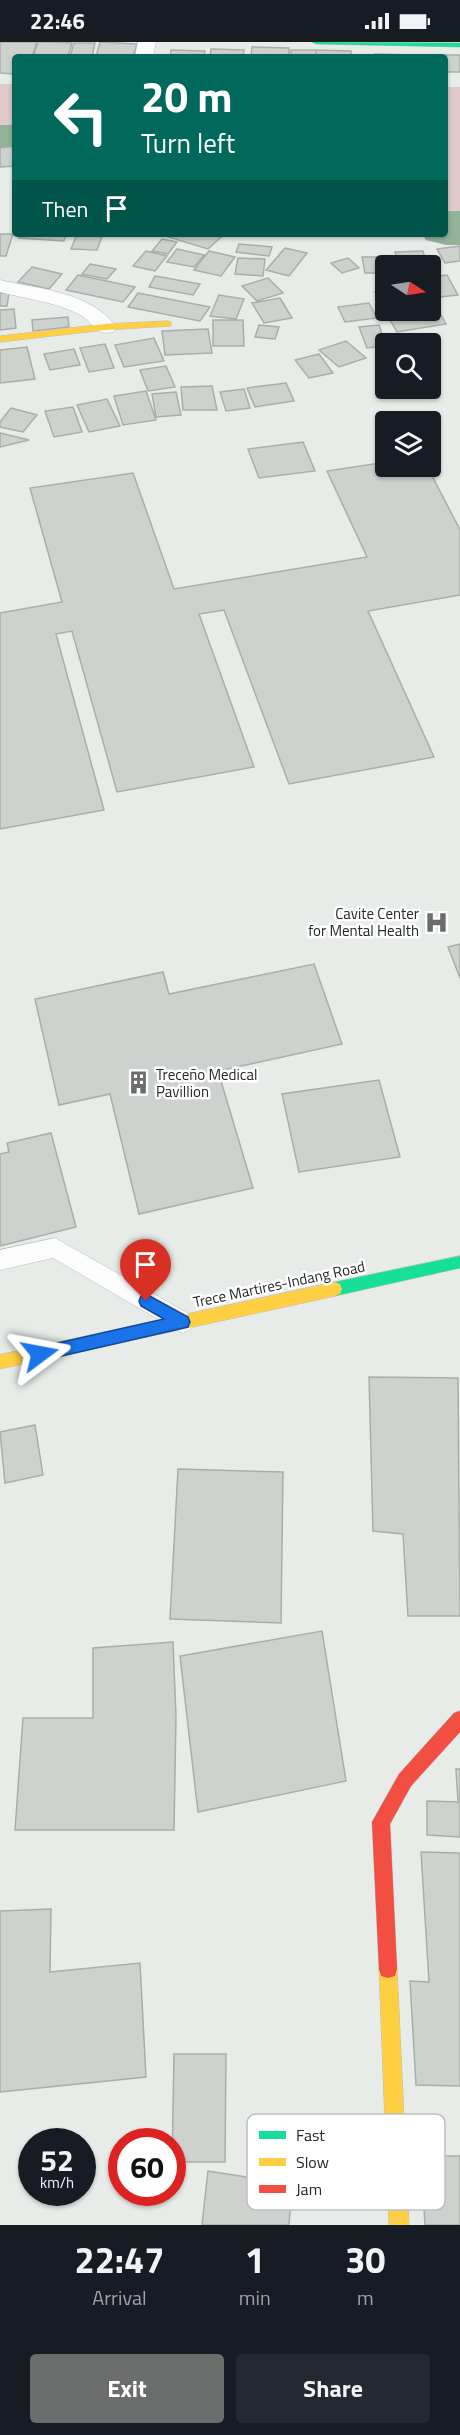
<!DOCTYPE html>
<meta charset="utf-8">
<style>
:root{--surface:#171b24;--page:#242831;--text:#f1f3f6;--muted:#9ea1a6;--accent:#6a6d6b}
body{margin:0;font-family:"Titillium Web",sans-serif;background:var(--page);color:var(--text);height:100vh;display:flex;flex-direction:column;font-size:22px;white-space:nowrap}
*{box-sizing:border-box;margin:0}
p{font-size:20px;color:var(--muted)}
.icon{flex:none;width:33px;height:33px;fill:none;stroke:currentColor;stroke-width:2;stroke-linecap:round;stroke-linejoin:round}
.map{position:relative;height:2183px;overflow:hidden}
.sheet{display:flex;flex-direction:column;background:var(--surface);flex:1}
.sheet>*{flex:none}
.hud{position:absolute;left:12px;top:12px;width:436px;height:183px;border-radius:6px;box-shadow:0 2px 4px #0004;background:#00695c;color:#fff;overflow:hidden}
.needle{width:39px;rotate:102deg}
.fabs{position:absolute;left:375px;top:213px;display:grid;gap:12px}
.fabs a{display:grid;place-items:center;width:66px;height:66px;border-radius:6px;background:var(--surface);box-shadow:0 2px 4px #0004;font-size:30px}
.speed{position:absolute;left:18px;top:2086px;display:flex;gap:12px;font-size:30px;font-weight:700;text-align:center}
.speed>*{display:grid;place-content:center;width:78px;height:78px;border-radius:50%;background:var(--surface);box-shadow:0 2px 4px #0004;line-height:1}
.speed small{font-size:15px;font-weight:400}
.speed .limit{border:9px solid #d22;background:#fff;color:#111}
.pin{position:absolute;display:grid;place-items:center;width:51px;height:51px;color:#fff;margin:-62px -26px;border-radius:50% 50% 50% 0;rotate:-45deg;box-shadow:0 0 6px #0007}
.pin .icon{rotate:45deg}
.me{position:absolute;width:66px;margin:-33px;rotate:77deg;stroke-linejoin:round;filter:drop-shadow(0 0 4px #0008)}
.turn{display:flex;align-items:center;gap:21px;height:126px;padding:0 30px;font-size:27px}
.turn .icon{width:78px;height:78px;stroke-width:2.5}
.turn b{display:block;font-size:42px;line-height:51px}
.then{display:flex;align-items:center;height:57px;padding:0 30px;background:#0003;gap:12px;font-size:22px}
.eta{display:flex;justify-content:space-evenly;align-items:center;height:102px;text-align:center}
.eta b{font-size:36px;font-weight:700;line-height:42px}
.cta{display:flex;gap:12px;margin-top:auto;padding:12px 30px}
.cta a{flex:1;height:69px;border-radius:6px;background:var(--accent);color:#fff;font-size:24px;font-weight:700;line-height:69px;text-align:center}
.cta a+a{background:var(--page);color:var(--text)}
.status{display:flex;justify-content:space-between;align-items:center;height:42px;padding:0 30px;background:var(--surface);direction:ltr}
.status svg{height:16px;fill:currentColor}
.map>svg:first-child{display:block}
.green{fill:#dfc9c9}
.lines{fill:none;stroke-linecap:round;stroke-linejoin:round}
.river{fill:#92b398;fill-rule:evenodd}
.building{fill:#ced2cf;stroke:#aaaeab;stroke-width:1.5}
.lane-casing{stroke:#babebb;stroke-width:1}
.street-casing{stroke:#babebb;stroke-width:1}
.fast-casing{stroke:#babebb;stroke-width:1}
.slow-casing{stroke:#babebb;stroke-width:1}
.jam-casing{stroke:#babebb;stroke-width:1}
.lane{fill:#fcfcfc;fill-rule:evenodd}
.street{fill:#fcfcfc;fill-rule:evenodd}
.fast{fill:#16e098;fill-rule:evenodd}
.slow{fill:#ffcf43;fill-rule:evenodd}
.jam{fill:#f24e42;fill-rule:evenodd}
.route{fill:#1a73e8;stroke:#114b97;stroke-width:1.5}
.labels{text-anchor:middle;dominant-baseline:central;stroke-width:5;stroke-linejoin:round;paint-order:stroke}
.poi-label{font-size:15px;fill:#262927;stroke:#fff;text-anchor:end}
.street-label{font-size:15px;fill:#262927;stroke:#fff}
.key{fill:#fff;stroke:#bebfbe;stroke-width:1.5}
.key-label{font-size:16px;fill:#262927}
</style>
<div class="status"><b>22:46</b><svg viewBox="0 0 49 12"><path d="M0 12V9h3v3zM5 12V6h3v6zM10 12V3h3v9zM15 12V0h3v12zM26 1h20v11H26zM47 4h2v5h-2z"/></svg></div>
<div class="map">
<svg width="460" height="2183" viewBox="0 0 460 2183">
<rect width="100%" height="100%" fill="#e8ece8"/>
<path class="green" d="M0,42h15v57h-15z
M446,45h14v141h-14z"/>
<g class="lines">
<path class="river" d="M0,83h15v32h-15z
M446,169h14v34h-14l-20,-5 -4,-6h24z"/>
</g>
<path class="building" d="M0,0h37l-5,15h-17v17l-15,-1z
M38,0h12l22,1 -4,14h-35z
M100,0l37,2 -4,13h-37z
M74,1h21l-3,14h-22z
M252,5l37,1v9h-38z
M211,7l33,1 -1,7h-33z
M171,8l34,1 -1,6h-34z
M291,8h25v7h-25z
M316,8l35,1v6h-35z
M375,12l38,1 1,2h-39z
M419,13h41v17h-14v-15h-27z
M15,104v20l-15,1v-19z
M0,192h13l-7,22h-6z
M21,192h45l-2,7 -45,-3z
M77,192h26l-6,16 -26,-1z
M171,192h39l11,3 -13,12 -40,-12z
M162,197l15,3 -9,12 -16,-3z
M239,202l33,3 -3,9 -33,-4z
M460,204v15l-15,2 -8,-14z
M285,206l22,5 -18,23 -23,-6z
M177,207l27,6 -10,12 -27,-5z
M146,209l21,5 -12,15 -22,-5z
M209,209l26,6 -14,19 -27,-6z
M423,209l4,15h-28l-4,-14z
M362,215h15l3,16h-15z
M238,216l27,1 -2,17 -28,-2z
M348,216l11,10 -17,5 -11,-10z
M90,222l26,5 -9,10 -25,-5z
M32,225l30,7 -13,15 -31,-7z
M78,233l57,12 -12,15 -57,-12z
M447,233l11,20 -28,3v-21z
M155,234l45,8 -7,11 -44,-8z
M268,236l15,15 -26,8 -15,-15z
M386,249v19h16l-16,3 -11,-21z
M0,251h9l-2,13h-7z
M138,251l72,14 -10,14 -72,-14z
M219,253l25,4 -8,20 -26,-3z
M280,256l12,20 -28,5 -12,-20z
M369,261l8,15 -32,4 -7,-15z
M437,266l9,16 -49,8 -10,-17 43,-5z
M14,267l2,19 -16,2v-20z
M68,275l1,10 -36,4 -1,-11z
M213,278h30l1,26h-31z
M259,283l20,2 -4,12 -20,-2z
M379,283l7,21 -19,2 -8,-21z
M208,287l4,24 -47,2 -3,-24z
M154,296l10,23 -40,6 -9,-22z
M346,299l20,17 -27,9 -20,-17z
M105,302l9,24 -25,4 -9,-24z
M27,305l8,32 -35,4v-33z
M74,307l6,16 -30,5 -6,-16z
M319,312l14,19 -24,5 -14,-18z
M166,324l9,21 -27,4 -8,-21z
M286,341l8,18 -39,6 -8,-19z
M212,344l5,24h-34l-2,-23z
M244,347l6,19 -24,3 -6,-19z
M146,349l10,29 -33,5 -9,-29z
M176,350l5,23 -25,2 -4,-23z
M107,357l13,27 -31,6 -12,-27z
M73,365l9,25 -28,5 -9,-26z
M11,366l26,7 -14,17 -23,-5v-5z
M0,391l29,7 -29,7z
M303,400l12,29 -56,7 -11,-29z
M386,420v4h41l33,64v65l-92,16 66,146 -145,27 -65,-174 -25,4 55,153 -137,25 -45,-161 -16,3 48,176 -104,19v-216l62,-11 -32,-114 103,-15 41,116 193,-32 -40,-86z
M460,902v34l-12,-31z
M314,922l28,80 -124,27 35,117 -114,26 -29,-120 -51,11 -24,-106 128,-27 6,22z
M379,1038l21,77 -101,15 -17,-78z
M51,1091l25,94 -76,19v-92l9,-2 -2,-9z
M369,1335l89,1 2,238h-52l-5,-82 -30,-3z
M35,1383l8,50 -38,8 -5,-51z
M178,1427l105,3 -2,151 -111,-4z
M322,1589l24,150 -148,31 -18,-156z
M173,1600l3,75 -2,113h-159l8,-112h70v-70z
M456,1727h4v68l-33,-2v-34l31,1z
M421,1810l39,1v233l-44,-1 -6,-104 19,1z
M51,1867l-1,63 90,-9 6,114 -146,15v-181z
M174,2012h52l-1,108h-53z
M421,2114h39v69h-35z
M208,2129l84,13 -3,41h-87z"/>
<g class="lines">
<defs>
<path id="lane" d="M55,1196l136,77 3,7 -3,7 -8,4 -8,-4 -122,-71 -53,12v-20z"/>
<path id="street" d="M138,0h18l-3,15h-18z
M0,238c38,9 92,12 116,47l-3,5c-17,4 -19,-8 -31,-16 -24,-14 -56,-17 -82,-24z"/>
<path id="fast" d="M312,0l148,1v4l-144,-3z
M460,1214v12l-125,28 -5,-2 -2,-5 2,-5 5,-2z"/>
<path id="slow" d="M168,279l3,1v4l-66,4 -105,12v-6l105,-12z
M335,1240l5,2 2,5 -2,5 -5,2 -335,73v-14z
M388,1918l7,2 2,7 12,256h-20l-10,-256 2,-7z"/>
<path id="jam" d="M460,1669v21l-49,54 -21,38 7,145 -2,7 -7,2 -7,-2 -2,-7 -7,-147 27,-48 55,-61z"/>
</defs>
<use href="#lane" class="lane-casing"/>
<use href="#street" class="street-casing"/>
<use href="#fast" class="fast-casing"/>
<use href="#slow" class="slow-casing"/>
<use href="#jam" class="jam-casing"/>
<use href="#lane" class="lane"/>
<use href="#street" class="street"/>
<use href="#fast" class="fast"/>
<use href="#slow" class="slow"/>
<use href="#jam" class="jam"/>
</g>
<path class="route" d="M146,1252l42,23 2,5 -2,5 -148,34 -5,-2 -2,-5 2,-5 5,-2 124,-28 -23,-13 -2,-5 2,-5z"/>
<defs>
<symbol id="hospital-bare" viewBox="-9 -9 18 18"><path d="M-5-5h3v3.5h4V-5h3V5h-3V1.5h-4V5h-3Z" fill="#6a6d6b" stroke="#fff" stroke-width="2.5" paint-order="stroke"/></symbol>
<symbol id="building-bare" viewBox="-9 -9 18 18"><path d="M-4-6H4V6H1V3H-1V6H-4ZM-2.5-4.3h1.7v1.8h-1.7ZM.8-4.3h1.7v1.8H.8ZM-2.5-1h1.7V.8h-1.7ZM.8-1h1.7V.8H.8Z" fill="#6a6d6b" stroke="#fff" stroke-width="2.5" paint-order="stroke"/></symbol>
</defs>
<g fill-rule="evenodd">
<use href="#hospital-bare" x="420" y="864" width="33" height="33"/>
<use href="#building-bare" x="122" y="1024" width="33" height="33"/>
</g>
<g class="labels">
<g class="poi-label">
<text x="419" y="871">Cavite Center<tspan x="419" dy="17">for Mental Health</tspan></text>
<text x="156" y="1032" text-anchor="start">Treceño Medical<tspan x="156" dy="17">Pavillion</tspan></text>
</g>
<g class="street-label">
<text transform="translate(279 1242) rotate(-12)">Trece Martires-Indang Road</text>
</g>
</g>
<rect x="247" y="2072" width="198" height="96" rx="9" class="key"/>
<rect x="259" y="2089" width="27" height="8" fill="#16e098"/>
<rect x="259" y="2116" width="27" height="8" fill="#ffcf43"/>
<rect x="259" y="2143" width="27" height="8" fill="#f24e42"/>
<g class="key-label">
<text x="296" y="2099">Fast</text>
<text x="296" y="2126">Slow</text>
<text x="296" y="2153">Jam</text>
</g>
</svg>
<div class="fabs">
<a><svg class="needle" viewBox="-14 -14 28 28"><path d="M0-13l5 13h-10z" fill="#e53935"/><path d="M0 13l5-13h-10z" fill="#9ea1a6"/></svg></a>
<a><svg class="icon" aria-label="search" viewBox="0 0 24 24"><circle cx="10" cy="10" r="6"/><path d="M15 15l6 6"/></svg></a>
<a><svg class="icon" aria-label="layers" viewBox="0 0 24 24"><path d="M12 4l9 5-9 5-9-5zM3 14l9 5 9-5"/></svg></a>
</div>
<div class="speed"><div>52<small>km/h</small></div><div class="limit">60</div></div>
<div class="pin" style="left:146px;top:1259px;background:#d93025"><svg class="icon" aria-label="arrive" viewBox="0 0 24 24"><path d="M6 21V4h12l-3 4 3 4H6"/></svg></div>
<svg class="me" style="left:40px;top:1312px" viewBox="-20 -20 40 40"><path d="M0-17L14 15 0 8-14 15z" fill="#1a73e8" stroke="#fff" stroke-width="4"/></svg>
<div class="hud">
<div class="turn"><svg class="icon" aria-label="left" viewBox="0 0 24 24"><path d="M17 20v-9H6M10 6l-5 5 5 5"/></svg><div><b>20 m</b>Turn left</div></div>
<div class="then">Then<svg class="icon" aria-label="arrive" viewBox="0 0 24 24"><path d="M6 21V4h12l-3 4 3 4H6"/></svg></div>
</div>
</div>
<section class="sheet">
<div class="eta">
<div><b>22:47</b><p>Arrival</p></div>
<div><b>1</b><p>min</p></div>
<div><b>30</b><p>m</p></div>
</div>
<div class="cta"><a>Exit</a><a>Share</a></div>
</section>
